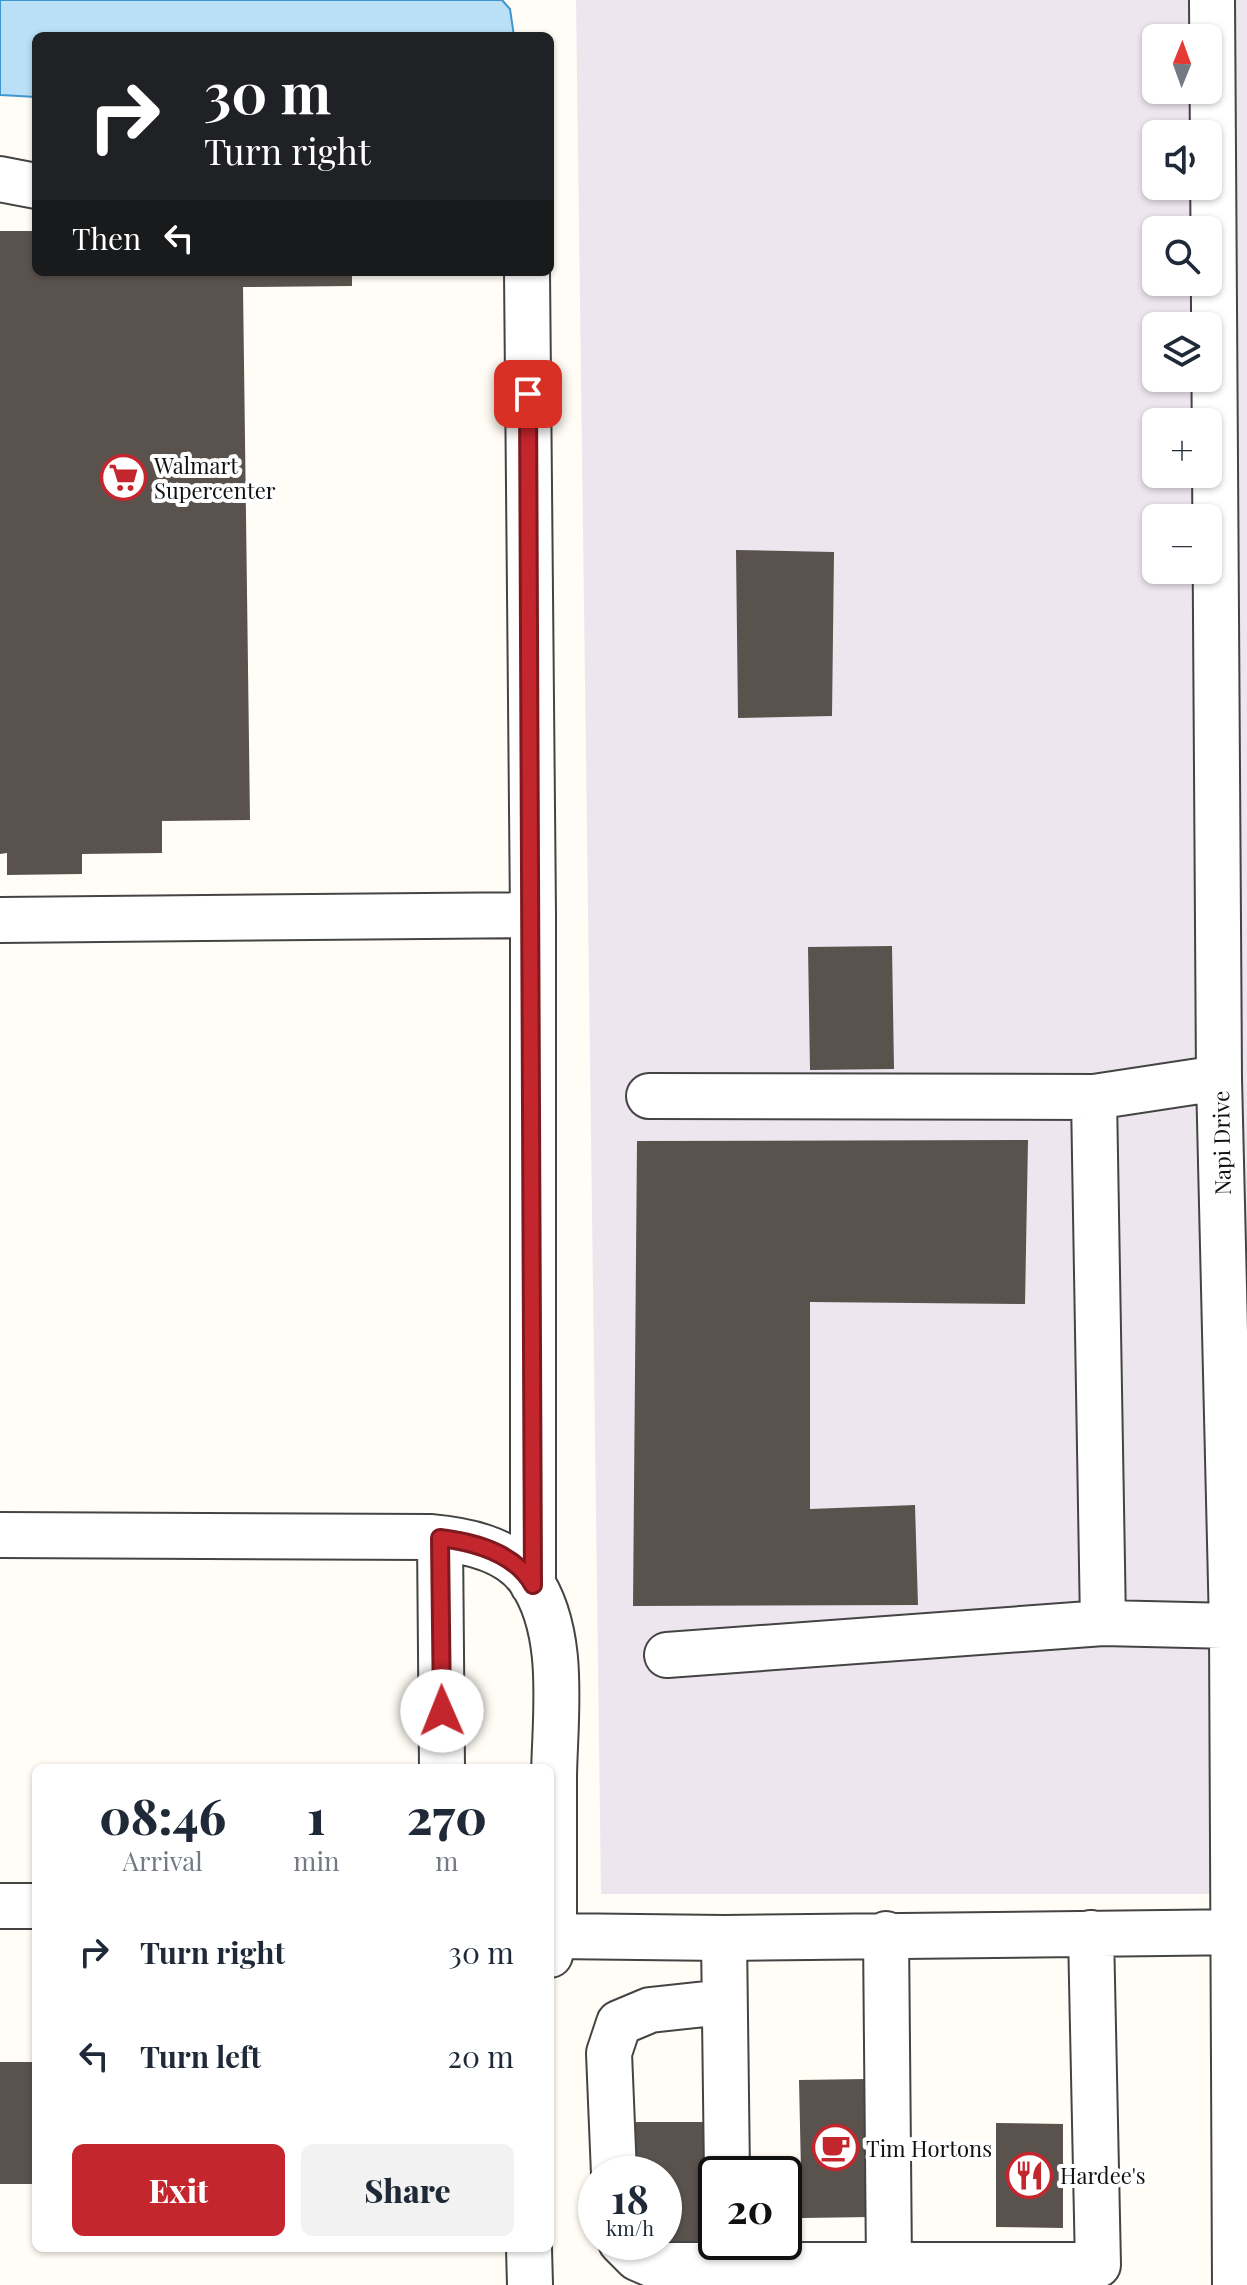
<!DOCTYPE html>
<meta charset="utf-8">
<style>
:root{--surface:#fff;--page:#f2f2f3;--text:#1f2937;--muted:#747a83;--accent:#c4262e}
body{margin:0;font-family:"Playfair Display",serif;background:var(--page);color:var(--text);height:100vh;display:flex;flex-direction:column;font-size:30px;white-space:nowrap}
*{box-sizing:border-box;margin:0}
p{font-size:26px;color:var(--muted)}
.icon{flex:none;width:44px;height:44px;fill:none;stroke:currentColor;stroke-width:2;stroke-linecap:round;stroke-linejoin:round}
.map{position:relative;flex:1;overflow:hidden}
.panel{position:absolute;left:32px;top:1764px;width:522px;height:488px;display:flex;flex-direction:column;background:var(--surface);border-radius:12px;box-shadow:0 2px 6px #0004}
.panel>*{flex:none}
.hud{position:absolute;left:32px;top:32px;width:522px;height:244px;border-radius:12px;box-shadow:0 2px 6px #0004;background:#202124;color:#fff;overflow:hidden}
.needle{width:52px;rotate:1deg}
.buttons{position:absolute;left:1142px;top:24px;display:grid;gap:16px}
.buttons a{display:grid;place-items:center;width:80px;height:80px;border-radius:12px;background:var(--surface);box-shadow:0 2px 6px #0004;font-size:40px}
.speed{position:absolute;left:578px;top:2156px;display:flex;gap:16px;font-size:40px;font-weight:700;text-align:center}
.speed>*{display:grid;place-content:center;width:104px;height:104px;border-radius:50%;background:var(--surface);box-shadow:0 2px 6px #0004;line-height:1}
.speed small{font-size:20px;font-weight:400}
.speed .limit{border:4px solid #111;border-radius:12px;background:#fff;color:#111}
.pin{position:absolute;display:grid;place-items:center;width:68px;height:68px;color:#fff;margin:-34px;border-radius:16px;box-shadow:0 4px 12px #0006}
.me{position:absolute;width:88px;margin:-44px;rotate:359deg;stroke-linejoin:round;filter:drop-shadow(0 0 6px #0008)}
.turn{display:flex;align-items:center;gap:28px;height:168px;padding:0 40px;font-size:36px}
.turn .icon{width:104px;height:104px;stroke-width:2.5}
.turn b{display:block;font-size:56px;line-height:68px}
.then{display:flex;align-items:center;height:76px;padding:0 40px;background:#0003;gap:16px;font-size:30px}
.eta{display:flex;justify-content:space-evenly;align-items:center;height:136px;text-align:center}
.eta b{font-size:48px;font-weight:800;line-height:56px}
.button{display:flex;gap:16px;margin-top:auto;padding:16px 40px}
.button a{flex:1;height:92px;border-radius:12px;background:var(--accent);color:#fff;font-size:32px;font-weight:800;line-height:92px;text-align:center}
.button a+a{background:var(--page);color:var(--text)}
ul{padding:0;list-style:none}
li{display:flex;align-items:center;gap:24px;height:104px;padding:0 40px}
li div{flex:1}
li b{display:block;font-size:30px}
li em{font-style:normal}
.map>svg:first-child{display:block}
.industrial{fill:#eee6ef;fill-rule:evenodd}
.water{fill:#b9e0f7;stroke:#3f96cf;stroke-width:2}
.building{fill:#5a524d}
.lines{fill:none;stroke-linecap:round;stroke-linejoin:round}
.minor-casing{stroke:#444;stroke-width:48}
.minor{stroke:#fff;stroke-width:44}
.route-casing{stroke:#7f191e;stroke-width:20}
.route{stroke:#c4262e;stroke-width:14}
.labels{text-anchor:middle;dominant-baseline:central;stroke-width:8;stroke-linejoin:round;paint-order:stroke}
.poi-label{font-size:22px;fill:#111;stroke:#fff;text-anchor:start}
.street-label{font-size:22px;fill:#111;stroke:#fff}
</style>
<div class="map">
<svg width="1247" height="2285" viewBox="0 0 1247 2285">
<rect width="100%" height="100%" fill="#fffdf5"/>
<path class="industrial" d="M576,0h671v1894h-646zM1156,38h52v52h-52zM1156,134h52v52h-52zM1156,230h52v52h-52zM1156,326h52v52h-52zM1156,422h52v52h-52zM1156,518h52v52h-52z"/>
<path class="water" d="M0,0h502l8,9 4,27h-478v61l-36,-2z"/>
<path class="building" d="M0,231h36v41h316v14l-109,1 7,533 -88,1v32l-80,1v20l-75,1v-22l-7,1z
M736,550l98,2 -2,164 -94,2z
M892,946l2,123 -84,1 -2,-123z
M1028,1140l-3,164 -215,-2v207l105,-4 3,100 -285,1 4,-465z
M0,2062h36v122h-36z
M867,2079l3,138 -68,1 -3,-138z
M636,2122h82l1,126h-64l-1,-6h10v-68h-28z
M996,2123l67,1v104l-67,-1z"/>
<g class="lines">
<defs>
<path id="minor" d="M1212,0l7,1078 13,548 3,659
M0,179l36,7
M527,272l6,643
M0,920l533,-5v670
M649,1096l445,1
M0,1535l430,2c34,3 78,11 99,41 38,54 26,136 25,198 0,53 0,107 0,160l-4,19
M440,1538l2,230
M1103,1623l-9,-526 125,-19
M667,1655l436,-32 129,3
M0,1906h36
M554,1936l170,2 523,-6
M724,1938l3,236
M614,2174l-5,-121 10,-30 31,-13 74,-8
M621,2242l16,16 16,7h445l-7,-332
M529,2248l1,37
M874,2285l15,-19 -3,-332"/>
</defs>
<use href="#minor" class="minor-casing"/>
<use href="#minor" class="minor"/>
</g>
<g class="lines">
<defs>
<path id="route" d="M442,1711l-2,-173c34,4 75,15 93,47l-5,-1191"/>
</defs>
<use href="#route" class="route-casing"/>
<use href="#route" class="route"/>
</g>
<defs>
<symbol id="supermarket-ring" viewBox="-11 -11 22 22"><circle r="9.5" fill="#fff" stroke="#c4262e" stroke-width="1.5"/><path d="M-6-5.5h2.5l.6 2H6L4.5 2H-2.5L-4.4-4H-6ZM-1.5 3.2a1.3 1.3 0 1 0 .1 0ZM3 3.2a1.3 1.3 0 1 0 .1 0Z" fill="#c4262e"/></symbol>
<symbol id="cafe-ring" viewBox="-11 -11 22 22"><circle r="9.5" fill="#fff" stroke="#c4262e" stroke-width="1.5"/><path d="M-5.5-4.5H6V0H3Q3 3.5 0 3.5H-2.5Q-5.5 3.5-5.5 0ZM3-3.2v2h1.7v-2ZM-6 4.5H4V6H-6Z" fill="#c4262e"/></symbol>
<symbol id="restaurant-ring" viewBox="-11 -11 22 22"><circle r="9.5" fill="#fff" stroke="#c4262e" stroke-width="1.5"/><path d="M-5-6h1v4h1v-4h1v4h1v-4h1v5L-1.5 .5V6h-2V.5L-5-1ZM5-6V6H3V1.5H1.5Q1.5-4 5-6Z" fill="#c4262e"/></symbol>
</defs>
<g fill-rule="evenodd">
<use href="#supermarket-ring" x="98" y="452" width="51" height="51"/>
<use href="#cafe-ring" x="810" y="2122" width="51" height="51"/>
<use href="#restaurant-ring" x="1004" y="2150" width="51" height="51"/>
</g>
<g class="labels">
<g class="poi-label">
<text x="154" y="465">Walmart<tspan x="154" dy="25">Supercenter</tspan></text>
<text x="866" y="2148">Tim Hortons</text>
<text x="1060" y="2175">Hardee's</text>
</g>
<g class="street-label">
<text transform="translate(1221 1143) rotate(-91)">Napi Drive</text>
</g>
</g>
</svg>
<div class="buttons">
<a><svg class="needle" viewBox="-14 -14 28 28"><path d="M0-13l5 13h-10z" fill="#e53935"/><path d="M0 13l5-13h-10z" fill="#747a83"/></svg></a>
<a><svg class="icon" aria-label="sound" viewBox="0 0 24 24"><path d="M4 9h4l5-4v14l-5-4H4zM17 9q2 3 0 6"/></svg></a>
<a><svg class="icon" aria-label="search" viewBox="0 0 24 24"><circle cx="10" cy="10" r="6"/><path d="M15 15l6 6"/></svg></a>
<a><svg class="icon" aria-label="layers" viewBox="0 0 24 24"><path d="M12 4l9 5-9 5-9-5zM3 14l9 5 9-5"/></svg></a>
<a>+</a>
<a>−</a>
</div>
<div class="speed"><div>18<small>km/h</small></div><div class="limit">20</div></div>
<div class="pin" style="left:528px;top:394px;background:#d93025"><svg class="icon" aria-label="arrive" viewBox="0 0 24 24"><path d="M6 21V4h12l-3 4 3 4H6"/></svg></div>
<svg class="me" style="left:442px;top:1711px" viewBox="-20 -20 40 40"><circle r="19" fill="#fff"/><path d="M0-13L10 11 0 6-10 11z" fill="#c4262e"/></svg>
<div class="hud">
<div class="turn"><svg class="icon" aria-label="right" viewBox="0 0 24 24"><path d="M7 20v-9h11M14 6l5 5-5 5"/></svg><div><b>30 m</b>Turn right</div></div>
<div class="then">Then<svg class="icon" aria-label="left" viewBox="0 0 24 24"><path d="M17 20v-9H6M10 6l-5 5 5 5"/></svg></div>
</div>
<section class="panel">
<div class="eta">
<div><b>08:46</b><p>Arrival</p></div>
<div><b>1</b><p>min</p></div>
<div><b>270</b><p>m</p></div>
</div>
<ul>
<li><svg class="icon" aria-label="right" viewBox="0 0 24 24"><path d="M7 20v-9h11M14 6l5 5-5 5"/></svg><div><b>Turn right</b></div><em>30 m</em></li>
<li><svg class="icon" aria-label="left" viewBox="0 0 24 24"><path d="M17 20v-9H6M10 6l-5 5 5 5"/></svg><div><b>Turn left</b></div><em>20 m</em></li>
</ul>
<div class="button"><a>Exit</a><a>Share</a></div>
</section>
</div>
